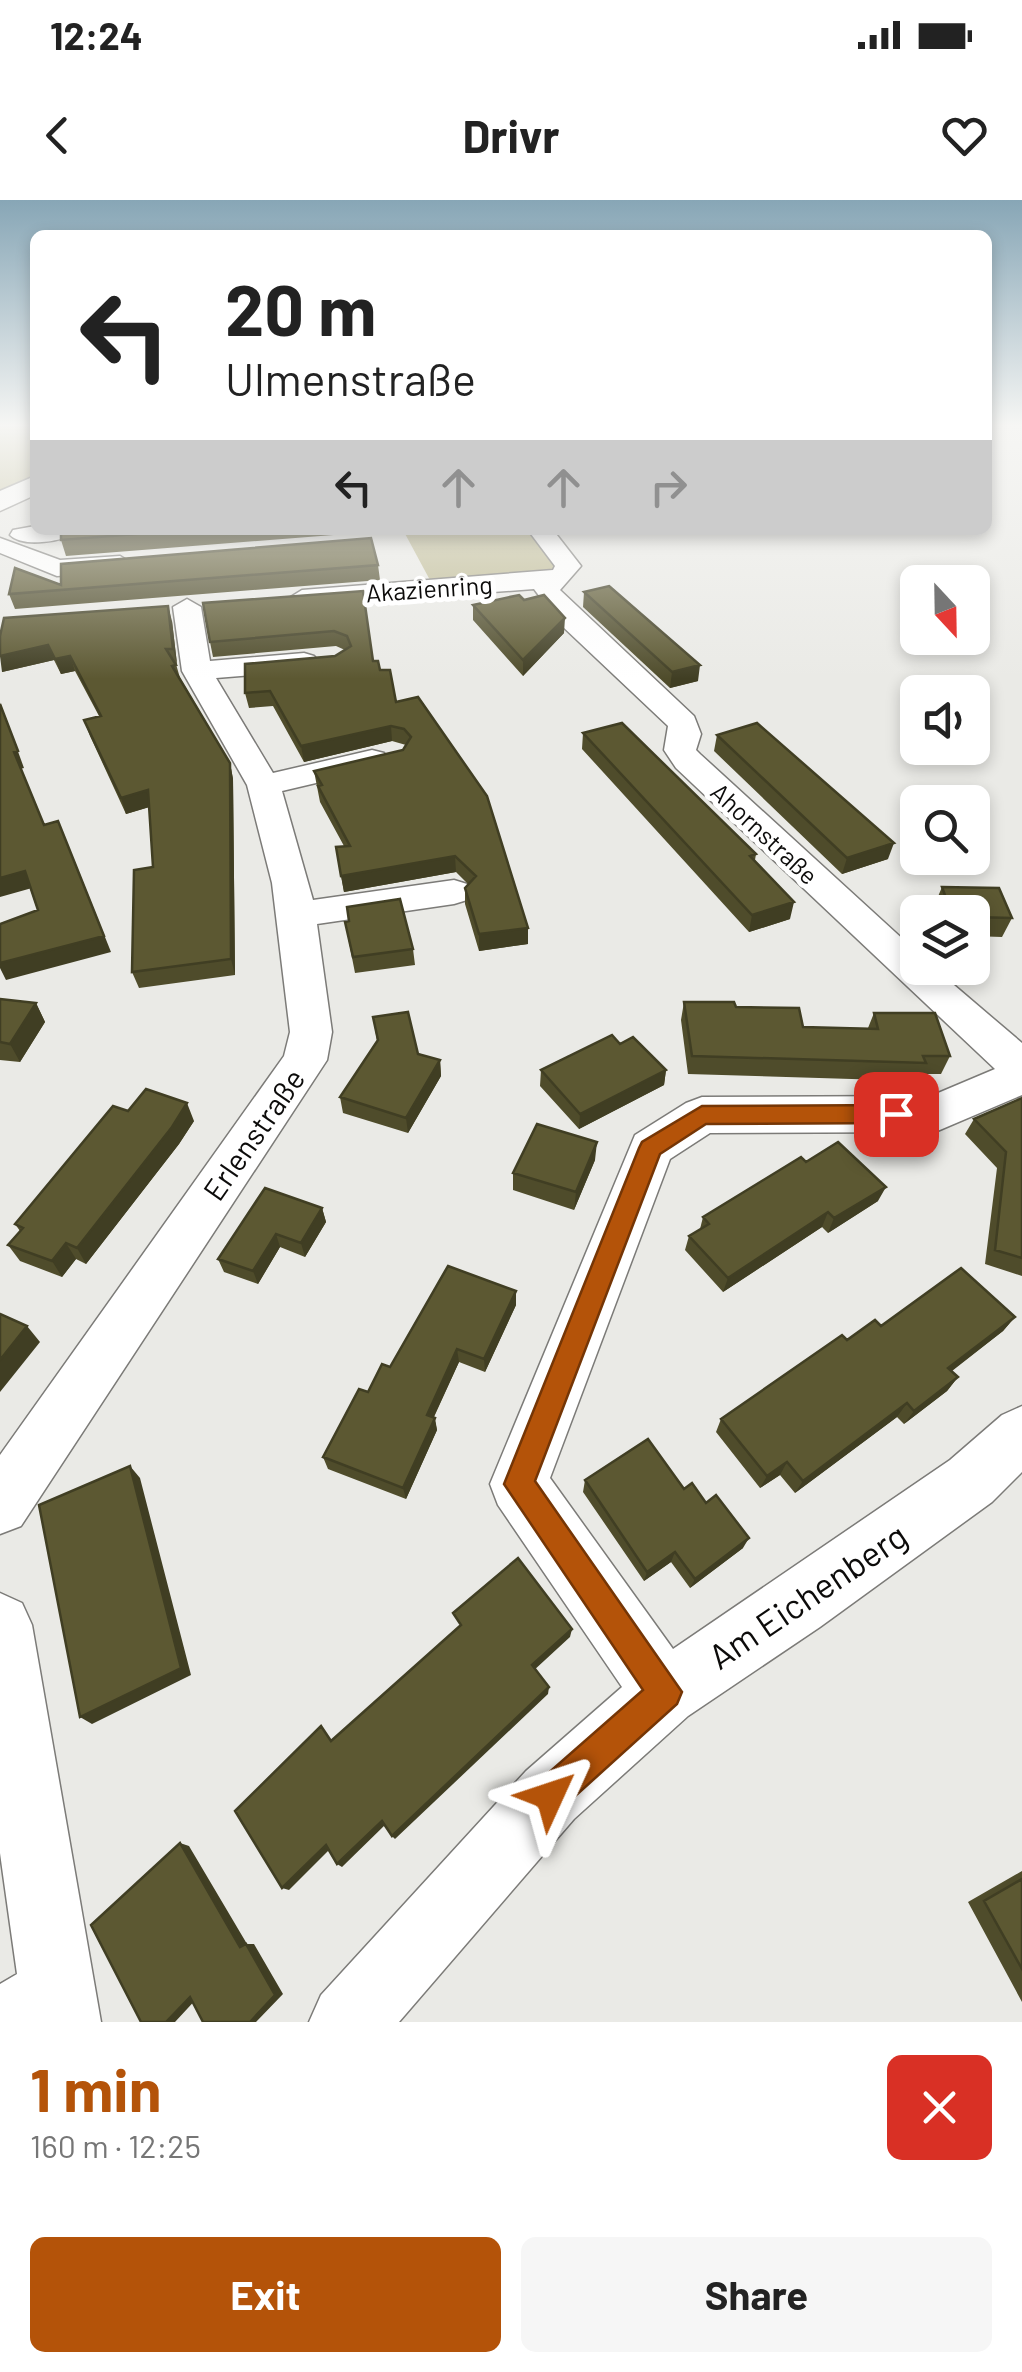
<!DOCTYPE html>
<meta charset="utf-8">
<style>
:root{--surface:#fff;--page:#f6f6f6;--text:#222;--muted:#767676;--accent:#b45309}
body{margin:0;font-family:Barlow,sans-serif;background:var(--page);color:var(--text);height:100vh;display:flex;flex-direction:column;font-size:38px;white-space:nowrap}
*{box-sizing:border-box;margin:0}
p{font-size:32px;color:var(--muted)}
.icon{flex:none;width:55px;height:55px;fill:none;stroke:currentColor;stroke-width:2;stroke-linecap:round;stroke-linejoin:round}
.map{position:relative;height:1822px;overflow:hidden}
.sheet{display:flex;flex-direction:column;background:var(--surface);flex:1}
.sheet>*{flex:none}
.guide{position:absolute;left:30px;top:30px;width:962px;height:305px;border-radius:15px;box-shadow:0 5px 15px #0003;background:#fff;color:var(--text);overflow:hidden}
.needle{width:65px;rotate:158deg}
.tools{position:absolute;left:900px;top:365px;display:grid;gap:20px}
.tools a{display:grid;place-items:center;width:90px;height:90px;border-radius:15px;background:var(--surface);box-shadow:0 5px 15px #0003;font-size:50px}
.pin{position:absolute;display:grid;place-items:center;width:85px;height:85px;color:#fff;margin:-42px;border-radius:20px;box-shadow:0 5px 15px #0006}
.me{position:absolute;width:110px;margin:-55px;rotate:48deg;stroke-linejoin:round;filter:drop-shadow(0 0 8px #0008)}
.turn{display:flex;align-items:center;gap:35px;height:210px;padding:0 30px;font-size:45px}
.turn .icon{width:130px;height:130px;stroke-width:2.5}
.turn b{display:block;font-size:70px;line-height:85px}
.lanes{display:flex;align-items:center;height:95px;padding:0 30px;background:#0003;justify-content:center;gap:50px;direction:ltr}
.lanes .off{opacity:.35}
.round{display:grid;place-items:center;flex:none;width:105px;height:105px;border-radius:15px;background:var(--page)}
.summary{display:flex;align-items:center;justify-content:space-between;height:170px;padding:0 30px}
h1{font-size:60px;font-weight:700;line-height:75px;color:var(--accent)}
.button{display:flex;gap:20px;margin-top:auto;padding:20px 30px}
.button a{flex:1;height:115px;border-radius:15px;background:var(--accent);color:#fff;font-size:40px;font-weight:700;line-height:115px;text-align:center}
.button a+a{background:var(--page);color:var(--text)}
.status{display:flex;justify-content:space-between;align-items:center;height:70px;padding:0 50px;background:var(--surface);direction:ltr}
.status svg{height:28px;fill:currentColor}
header{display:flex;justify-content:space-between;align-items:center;height:130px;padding:0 30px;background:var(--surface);font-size:45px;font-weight:700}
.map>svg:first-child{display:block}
.green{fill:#beba93}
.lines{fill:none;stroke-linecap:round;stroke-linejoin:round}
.street-casing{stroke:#7c7b78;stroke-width:3}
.secondary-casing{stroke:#7c7b78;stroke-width:3}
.street{fill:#fff;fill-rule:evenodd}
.secondary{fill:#fff;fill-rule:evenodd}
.wall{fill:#4f4c2b}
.shaded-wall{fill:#403e23}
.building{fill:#5c5832;stroke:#403e23;stroke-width:2.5}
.route{fill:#b45309;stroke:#753606;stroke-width:2.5}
.labels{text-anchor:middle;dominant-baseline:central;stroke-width:10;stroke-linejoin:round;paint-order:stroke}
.far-street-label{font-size:25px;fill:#0c0b0a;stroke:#fff}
.street-label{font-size:30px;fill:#0c0b0a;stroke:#fff}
.near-street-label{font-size:35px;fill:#0c0b0a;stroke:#fff}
</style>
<div class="status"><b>12:24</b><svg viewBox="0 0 49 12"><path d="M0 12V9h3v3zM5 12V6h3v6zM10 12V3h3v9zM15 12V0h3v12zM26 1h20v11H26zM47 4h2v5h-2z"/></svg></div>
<header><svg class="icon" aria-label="back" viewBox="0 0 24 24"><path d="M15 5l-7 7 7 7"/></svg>Drivr<svg class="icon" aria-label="heart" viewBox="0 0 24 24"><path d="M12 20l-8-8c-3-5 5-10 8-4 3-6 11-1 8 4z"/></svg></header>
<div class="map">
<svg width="1022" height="1822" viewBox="0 0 1022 1822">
<rect width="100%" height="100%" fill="#eaeae6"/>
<path class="green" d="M0,224h35v53l-35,17z
M403,330h128l25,33v7l-125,12z"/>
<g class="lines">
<defs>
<path id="street" d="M35,326v4h44c-12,12 -57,18 -69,5l3,-5z
M528,330h25l28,36 -21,24 134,126 7,18 -5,16 4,4 218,199v15h16l88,75v52l-87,37 -225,1 -40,26 -120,319 123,171 277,-189 52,-45 20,-9v66l-30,30 -172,125 -132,89 -114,103 -175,203h-90l12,-27 205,-224 96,-84 -124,-182 -8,-21 145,-349 51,-32 16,-6 229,-1 64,-27 -319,-301 -12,-18 4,-24 -107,-101 -27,-36 -232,17 -13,-8 13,-8 251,-20 2,-4z
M0,338l60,22 60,-4 13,8 -13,8 -63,4 -57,-23z
M187,399l14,8 9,54 94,-8 10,3 5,6 -5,6 -10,3 -88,7 57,95 99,-23 12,3 4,7 -4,7 -102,24 31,109 141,-20 13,4 6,8 -6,8 -13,4 -137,20 15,108 -5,28 -306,466 -21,8v-79l284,-399 6,-24 -18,-149 -25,-98 -65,-114 -9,-64z
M0,1393l22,10 10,22 69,397h-101v-38l17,-10 -17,-121z"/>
<path id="secondary" d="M35,276v19l-35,16v-20z"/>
</defs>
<use href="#street" class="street-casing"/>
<use href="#secondary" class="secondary-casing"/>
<use href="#street" class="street"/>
<use href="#secondary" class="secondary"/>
</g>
<path class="wall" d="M61,330h336l-331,26 -5,-16z
M378,365l2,15 -365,29 -6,-15 52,-9z
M363,391l10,70 7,9 16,32 132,226v16l-49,7 -14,-47v-16l3,-4 -12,-12 -112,20 -8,-45 8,-1 -24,-44 -6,-31 89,-21 3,-5 -14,-4 -88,21 -31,-56 -24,2 -4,-15 90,-37 10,-6 -9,-4 -123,11 -3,-15z
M584,392l114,89 -28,7 -87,-81z
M524,400l40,33 -41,43 -50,-56v-15z
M4,418l168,3 5,43h-1l4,14 50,85 3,16 2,196 -96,13 -7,-16 21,-105 -4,-60 -23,7 -36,-78 -6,-16 15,-4 -24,-45 -14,3 -7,-14 -52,12z
M583,533l173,121 -1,6 35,59 -41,13 -167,-183z
M717,535l171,124 -46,15 -128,-123z
M942,687l70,31 -10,19 -30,-1v-24h-36l-2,-6z
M345,722l68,27 2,16 -60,8z
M0,799l36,4 9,19 -25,40 -20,-2z
M684,802l52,5 67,20 65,1 6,-15 76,43 -9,18h-20l-4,7 -229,-7 -7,-54z
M373,817l45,37 22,6 1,16 -33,57 -65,-20 -3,-16 37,-56z
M620,844l46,26 -2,15 -85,44 -39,-43 1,-16z
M1022,898v178l-37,-12 12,-96 -32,-34 9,-15z
M128,911l66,10 -15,23 -93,120 -10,-5 -14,18 -42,-16 -12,-16 12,-14 -5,-7z
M595,960l-21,50 -61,-20v-17z
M806,962l72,39 -50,32 -6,-6 -99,65 -38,-42 4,-14 11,-7 3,-12z
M322,1008l4,14 -21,35 -25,-10 -22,37 -34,-12 -6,-13z
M516,1091v14l-31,67 -26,-10 -25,55 3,13 -31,69 -78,-30 -5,-12 45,-65z
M1015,1117l-12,14 -52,40 7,6 -11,14 -43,33 -7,-7 -102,76 -15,-18 -20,13 -44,-56 5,-13 126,-79 34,-14z
M585,1280l99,9 59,59 -53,40 -19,-26 -27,19 -61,-89z
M1022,1671v131l-54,-100z"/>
<path class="shaded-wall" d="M168,406l4,15 5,43 -4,-15z
M565,418l-1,15 -41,43v-16z
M48,445l6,15 -52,12 -2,-16z
M70,456l5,15 -14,3 -6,-15z
M700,465l-2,16 -28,7 2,-16z
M0,502l24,66 -4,1 -6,-17z
M391,526l1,15 -88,21 -3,-16z
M230,563l3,16 2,196 -4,-16z
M148,590l5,16 -27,8 -5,-16z
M65,637l46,115 -105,28 -6,-12v-5l104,-27z
M894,643l-6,16 -46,15 5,-16z
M455,656l1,16 -112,20 -3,-16z
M25,671l7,17 -32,9v-19z
M794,702l-4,17 -41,13 3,-17z
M528,728v16l-49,7v-17z
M36,803l9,19 -25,40 -10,-18z
M440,860l1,16 -33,57 -2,-15z
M666,870l-2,15 -85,44 1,-15z
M187,903l7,18 -15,23 -93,120 -9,-16z
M597,942l-2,18 -21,50 2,-18z
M886,987l-8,14 -50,32 6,-15z
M322,1008l4,14 -21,35 -4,-14z
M828,1012l-6,15 -99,65 5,-14z
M276,1034l4,13 -22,37 -5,-13z
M66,1043l10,16 -14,18 -10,-16z
M516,1091v14l-31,67 -1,-13z
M1015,1117l-12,14 -65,51 10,-14z
M27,1126l13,16 -40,50v-32z
M457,1149l2,13 -30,65 -2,-12z
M958,1177l-11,14 -43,33 10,-13z
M907,1203l-10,14 -102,76 8,-12z
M435,1218l2,12 -31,69 -3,-11z
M787,1262l-7,13 -20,13 7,-12z
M130,1266l10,12 51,197 -99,49 -12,-7z
M749,1338l-6,10 -53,40 5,-9z
M675,1352l-4,10 -27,19 3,-9z
M572,1429l-2,8 -38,35v-7z
M549,1487l-1,7 -153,145 -3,-3z
M382,1621l4,3 -44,43 -5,-3z
M180,1643l9,3 58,98h7l29,50 -27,28h-6l-10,-75z
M326,1645l5,3 -42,42 -7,-2z
M200,1795l-25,27h-9l24,-25z"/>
<path class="building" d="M61,330h126l-126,10z
M371,338l7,27 -369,29 6,-26 46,17v-21z
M609,386l91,79 -28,7 -88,-80z
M363,391l10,70h5l2,9h10l6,32 22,-5 69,99 41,132 -49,6 -14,-46 11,-12 -21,-20 -114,20 -5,-29 14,-1 -32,-60 4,-1 -8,-14 89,-21 8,-13 -7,-8 -13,-3 -90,20 -31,-55 -25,2v-29l90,-8 16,-10 -4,-10 -13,-5 -124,11 -7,-39z
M519,395l5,5 20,-5 21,23 -42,42 -50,-55z
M168,406l5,43h-7l10,16 -4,1 58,97 1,196 -99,13 2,-102 19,-3 -5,-77 -27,8 -37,-78 17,-4 -31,-60 -15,3 -7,-14 -48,11v-20l4,-18z
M0,504l18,47 -4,1 30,73 14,-4 46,115 -104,27v-39l38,-14 -13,-39 -25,7z
M622,523l134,131 -6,2 44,46 -42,13 -169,-182z
M757,523l137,120 -47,15 -130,-123z
M942,687l57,1 13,30 -40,-1v-5h-21z
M400,699l13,50 -60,8 -8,-35 4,-1 -2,-14z
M0,799l36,4 -26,41 -10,-2z
M684,802h50l2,5 63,1 4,19 75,2 -4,-16h61l15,43h-27l3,7 -234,-7z
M408,812l10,42 22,6 -34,58 -66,-21 38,-57 -5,-23z
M612,835l8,9 13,-7 33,33 -86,44 -39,-44z
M146,889l41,14 -15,24 -95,121 -11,-5 -14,18 -44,-16 15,-17 -8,-4 98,-118 15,5z
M1022,898v160l-27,-8 11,-98 -32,-33z
M537,924l60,18 -21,50 -63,-19z
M838,942l48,45 -52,31 -6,-6 -100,66 -39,-42 20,-12 -6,-7 98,-60 5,5z
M265,988l57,20 -21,35 -25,-9 -23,37 -35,-12z
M448,1066l68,25 -32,68 -27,-10 -30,66 8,3 -32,70 -80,-31 36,-68 9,3 14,-28 8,3z
M961,1068l54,49 -67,51 10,9 -44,34 -7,-8 -104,78 -16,-19 -20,14 -46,-57 121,-84 5,5 28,-20 6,6z
M0,1114l27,12 -27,34z
M648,1239l36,50 8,-6 14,20 10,-8 33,43 -54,41 -20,-27 -28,20 -62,-92z
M130,1266l51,202 -101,49 -41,-212z
M518,1358l54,71 -40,36 17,22 -157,149 -10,-15 -45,43 -11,-19 -44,43 -47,-77 86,-85 10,15 130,-116 -8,-12z
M180,1643l60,104 6,-3 29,51 -25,27h-47l-13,-25 -24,25h-25l-50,-97z
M1022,1679v90l-38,-68z"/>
<linearGradient id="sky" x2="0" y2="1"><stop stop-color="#87a6b6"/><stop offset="0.47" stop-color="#f6f6f4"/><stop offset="1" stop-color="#f6f6f4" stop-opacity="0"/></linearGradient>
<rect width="1022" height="479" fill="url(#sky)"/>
<path class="route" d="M896,905l12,9 -12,9 -190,1 -46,30 -125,327 147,211 -5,12 -115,104 -12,5 -13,-5 -5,-12 5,-13 106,-93 -139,-206 135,-336 3,-6 60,-36z"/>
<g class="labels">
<g class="far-street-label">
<text transform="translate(429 388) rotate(-4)">Akazienring</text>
<text transform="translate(765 633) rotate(43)">Ahornstraße</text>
</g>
<g class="street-label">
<text transform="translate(253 934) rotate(-55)">Erlenstraße</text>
</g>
<g class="near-street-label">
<text transform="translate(807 1395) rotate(-34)">Am Eichenberg</text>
</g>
</g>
</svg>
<div class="tools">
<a><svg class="needle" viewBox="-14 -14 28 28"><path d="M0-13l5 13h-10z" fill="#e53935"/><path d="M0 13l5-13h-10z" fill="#767676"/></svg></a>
<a><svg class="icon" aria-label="sound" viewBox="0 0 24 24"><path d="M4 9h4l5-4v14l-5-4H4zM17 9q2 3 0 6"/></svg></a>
<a><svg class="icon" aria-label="search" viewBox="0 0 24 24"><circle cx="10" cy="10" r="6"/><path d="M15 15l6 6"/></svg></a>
<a><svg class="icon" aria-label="layers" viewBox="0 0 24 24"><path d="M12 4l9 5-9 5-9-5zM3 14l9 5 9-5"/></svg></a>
</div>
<div class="pin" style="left:896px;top:914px;background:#d93025"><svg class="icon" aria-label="arrive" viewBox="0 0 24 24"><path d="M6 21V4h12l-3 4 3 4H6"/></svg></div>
<svg class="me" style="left:550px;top:1596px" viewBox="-20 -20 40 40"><path d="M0-17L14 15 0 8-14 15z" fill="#b45309" stroke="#fff" stroke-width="4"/></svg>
<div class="guide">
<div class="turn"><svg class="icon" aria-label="left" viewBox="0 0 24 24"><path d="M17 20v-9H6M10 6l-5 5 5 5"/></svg><div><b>20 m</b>Ulmenstraße</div></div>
<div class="lanes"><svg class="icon" aria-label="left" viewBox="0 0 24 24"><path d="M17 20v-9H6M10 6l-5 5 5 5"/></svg><svg class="icon off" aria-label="ahead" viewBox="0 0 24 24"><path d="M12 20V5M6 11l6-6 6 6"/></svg><svg class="icon off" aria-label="ahead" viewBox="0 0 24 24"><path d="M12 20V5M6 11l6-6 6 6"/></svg><svg class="icon off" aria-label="right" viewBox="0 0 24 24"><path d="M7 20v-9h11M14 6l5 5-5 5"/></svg></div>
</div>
</div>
<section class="sheet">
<div class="summary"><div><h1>1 min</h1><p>160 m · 12:25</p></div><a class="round" style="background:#d93025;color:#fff"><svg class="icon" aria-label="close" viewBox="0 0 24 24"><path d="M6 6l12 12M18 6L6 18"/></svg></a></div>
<div class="button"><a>Exit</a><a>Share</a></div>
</section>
